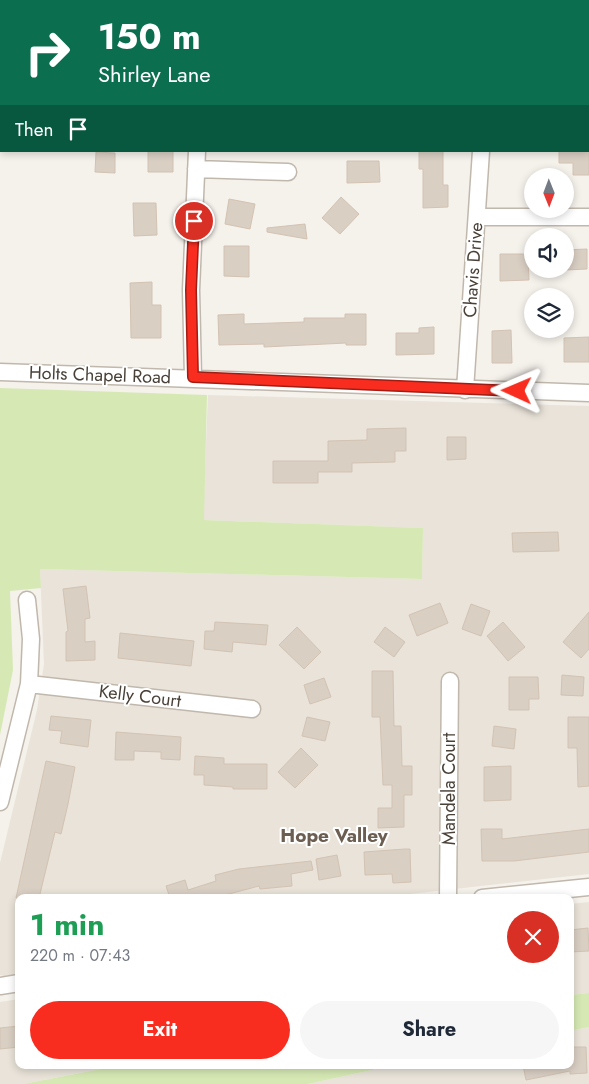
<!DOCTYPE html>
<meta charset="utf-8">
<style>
:root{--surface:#fff;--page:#f6f6f7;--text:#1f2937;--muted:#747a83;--accent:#f82d1f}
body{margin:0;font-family:Jost,sans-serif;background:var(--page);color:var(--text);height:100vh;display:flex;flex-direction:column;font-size:19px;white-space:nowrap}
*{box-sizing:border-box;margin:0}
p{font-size:16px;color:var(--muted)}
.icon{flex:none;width:28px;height:28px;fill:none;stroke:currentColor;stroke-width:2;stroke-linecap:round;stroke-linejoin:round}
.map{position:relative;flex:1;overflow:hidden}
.details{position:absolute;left:15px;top:894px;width:559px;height:175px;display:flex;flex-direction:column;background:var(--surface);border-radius:10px;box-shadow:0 2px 8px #0003}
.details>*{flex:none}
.hud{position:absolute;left:0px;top:0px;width:590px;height:152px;box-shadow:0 2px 8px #0003;background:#0b6e4f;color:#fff;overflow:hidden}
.needle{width:32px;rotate:179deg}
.tools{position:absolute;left:524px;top:168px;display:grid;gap:10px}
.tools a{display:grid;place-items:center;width:50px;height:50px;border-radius:50%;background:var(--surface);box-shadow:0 2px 8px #0003;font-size:25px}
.pin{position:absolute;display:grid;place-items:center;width:42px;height:42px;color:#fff;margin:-21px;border:2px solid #fff;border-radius:50%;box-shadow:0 1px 5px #0007}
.me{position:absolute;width:55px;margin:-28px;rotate:271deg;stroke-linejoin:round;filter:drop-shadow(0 0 4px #0008)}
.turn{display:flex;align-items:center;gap:18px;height:105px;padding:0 15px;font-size:22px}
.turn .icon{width:65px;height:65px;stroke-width:2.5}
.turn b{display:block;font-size:35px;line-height:42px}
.then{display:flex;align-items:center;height:48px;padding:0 15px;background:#0003;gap:10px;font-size:19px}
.round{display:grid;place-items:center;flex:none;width:52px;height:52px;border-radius:26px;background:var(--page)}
.head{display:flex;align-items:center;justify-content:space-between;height:85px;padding:0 15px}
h1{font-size:30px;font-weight:700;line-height:38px;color:#1e9e55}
.action{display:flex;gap:10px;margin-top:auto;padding:10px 15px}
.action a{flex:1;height:58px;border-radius:30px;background:var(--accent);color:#fff;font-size:20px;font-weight:700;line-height:58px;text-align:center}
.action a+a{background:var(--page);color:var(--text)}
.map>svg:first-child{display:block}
.residential{fill:#e9e3d9}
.green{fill:#d6e9b4}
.building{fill:#dacfc3;stroke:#d2c3b3}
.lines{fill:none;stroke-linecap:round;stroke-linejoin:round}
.street-casing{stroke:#c1b8ad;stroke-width:19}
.street{stroke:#fff;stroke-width:16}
.route-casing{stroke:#a11d14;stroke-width:12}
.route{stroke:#f82d1f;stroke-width:9}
.labels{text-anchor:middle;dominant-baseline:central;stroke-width:4;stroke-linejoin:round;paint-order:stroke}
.street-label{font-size:18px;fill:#494138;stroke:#fff}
.neighbourhood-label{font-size:19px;font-weight:bold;fill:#6c5e50;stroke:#fff}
</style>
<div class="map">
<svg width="589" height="1084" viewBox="0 0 589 1084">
<rect width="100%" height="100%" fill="#f5f1eb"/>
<path class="residential" d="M208,395l381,11v468l-215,24h-355v76l-15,2 -4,-1v-112l37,-153 7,-46 -4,-95 382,10 1,-51 -220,-8z
M589,902v91l-19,2v-91z
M19,999v66h103l-99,19h-23v-82z
M589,1027v57h-281l87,-19h175v-34z"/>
<path class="green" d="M0,388l207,7 -3,125 219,8 -1,51 -382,-10 1,19 -31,3 3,79 -13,65z
M589,993v34l-19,4v-36z
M122,1065h273l-87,19h-285z"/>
<path class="building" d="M148,151h25v21h-25z
M419,151h24v34h5v22l-25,1v-39h-4z
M559,151h30v24h-16v-12h-14z
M96,152l19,1v20l-20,-1z
M347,161h32l1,21 -33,1z
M341,197l18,17 -19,20 -18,-16z
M229,199l26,5 -5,25 -25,-5z
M133,203h23l1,32 -23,1z
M305,224l2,15 -40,-7v-4z
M224,246h25v31l-25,-1z
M587,249v20l-22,1v-20z
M500,254h28l1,26 -29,1z
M152,282v23h9v33h-30l-1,-55z
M244,314v10l60,-2v-4h41v-4h21v31h-20v-2l-82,4v-3l-45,1 -1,-30z
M434,327v27l-38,1v-22h23v-5z
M511,330l1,33h-20v-32z
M589,337v25h-25v-24z
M406,428v23h-11v11l-43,1v9h-34v11h-45v-22h55v-20l39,-1v-11z
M447,437h19v22l-19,1z
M558,532l1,19 -46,1 -1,-19z
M86,586l4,32 -5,1v23l10,-1v19l-29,1v-29l2,-1 -5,-42z
M440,603l8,20 -31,13 -8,-21z
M471,604l19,7 -9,25 -19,-7z
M589,612v37l-8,9 -18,-16z
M215,622l53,3 -2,20 -33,-3 -1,10 -28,-3 1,-18h9z
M503,622l22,25 -17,14 -21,-25z
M297,627l24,25 -17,17 -25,-24z
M385,627l20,15 -11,15 -20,-15z
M120,633l74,8 -3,25 -73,-8z
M372,671h21l1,55h7l1,40h10v29h-8v32l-26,1v-20h14v-23h-9l-3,-68h-8z
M562,675l22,2 -1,19 -22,-1z
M509,677h29l1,22h-10v11h-20z
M324,678l7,19 -21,7 -6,-19z
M51,716l40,4 -3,27 -28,-4 2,-12 -13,-1z
M307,717l23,5 -5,19 -23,-5z
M568,717h21v69l-11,1 -1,-39h-9z
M494,726l22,3 -2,20 -22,-3z
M116,732l65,5 -1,23 -19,-1v-7l-27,-1v9h-19z
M301,748l17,17 -23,23 -17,-16z
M195,756l29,2v6h43v25h-34v-2l-29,-2v-10h-10z
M46,761l29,6 -7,37 -7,30 -6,-2 -16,66h-23z
M511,766v34l-27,1v-34z
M481,829h21v10l87,-10v23l-75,9h-32z
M405,849h5l1,33 -18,1 -1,-9 -27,1 -1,-23z
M337,855l4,21 -22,4 -3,-21z
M311,861l2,9 -22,4 1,12 -32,3 -1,-3 -45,12h-44l-4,-12 19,-6 3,10 28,-9 -1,-6 24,-6z
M588,928l1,23 -19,1v-22z
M19,1026v21l-19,2v-21z
M570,1047h16l1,26 -17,1v-3l-44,9 -3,-15h47z"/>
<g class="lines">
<defs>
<path id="street" d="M204,1v-1
M489,1v-1
M196,169l92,3
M477,217h112
M0,372l589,21
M193,377l-2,-87 6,-139
M465,390l16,-239
M29,684l223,25
M0,802l29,-118 2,-45 -4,-39
M448,898l2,-217
M482,898l107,-11
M0,986l19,-3"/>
</defs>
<use href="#street" class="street-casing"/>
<use href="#street" class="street"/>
</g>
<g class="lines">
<defs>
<path id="route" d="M194,221l-3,69 2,87 324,14"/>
</defs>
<use href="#route" class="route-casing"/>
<use href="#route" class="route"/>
</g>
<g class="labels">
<g class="street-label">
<text transform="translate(473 270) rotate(-86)">Chavis Drive</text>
<text transform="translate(100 375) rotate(2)">Holts Chapel Road</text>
<text transform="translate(140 696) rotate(7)">Kelly Court</text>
<text transform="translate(449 789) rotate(-90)">Mandela Court</text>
</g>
<g class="neighbourhood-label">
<text x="334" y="835">Hope Valley</text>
</g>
</g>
</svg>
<div class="tools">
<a><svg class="needle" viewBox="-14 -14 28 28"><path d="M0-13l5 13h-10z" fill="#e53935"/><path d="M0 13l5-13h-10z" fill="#747a83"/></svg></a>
<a><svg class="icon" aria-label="sound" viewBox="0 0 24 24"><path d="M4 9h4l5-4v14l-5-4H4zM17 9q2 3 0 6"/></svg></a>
<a><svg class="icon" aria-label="layers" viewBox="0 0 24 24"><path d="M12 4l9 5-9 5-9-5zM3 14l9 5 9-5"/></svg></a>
</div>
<div class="pin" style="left:194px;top:221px;background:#d93025"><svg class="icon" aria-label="arrive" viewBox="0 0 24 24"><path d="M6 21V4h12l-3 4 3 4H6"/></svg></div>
<svg class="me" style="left:517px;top:391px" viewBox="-20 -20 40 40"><path d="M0-17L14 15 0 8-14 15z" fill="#f82d1f" stroke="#fff" stroke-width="4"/></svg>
<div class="hud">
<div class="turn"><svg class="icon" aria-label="right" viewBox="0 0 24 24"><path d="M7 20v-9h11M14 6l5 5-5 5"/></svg><div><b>150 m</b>Shirley Lane</div></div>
<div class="then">Then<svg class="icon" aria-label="arrive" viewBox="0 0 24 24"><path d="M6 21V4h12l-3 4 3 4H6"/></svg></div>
</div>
<section class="details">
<div class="head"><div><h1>1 min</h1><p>220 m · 07:43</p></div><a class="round" style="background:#d93025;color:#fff"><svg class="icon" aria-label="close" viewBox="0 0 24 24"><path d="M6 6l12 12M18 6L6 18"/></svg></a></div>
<div class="action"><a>Exit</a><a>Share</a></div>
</section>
</div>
